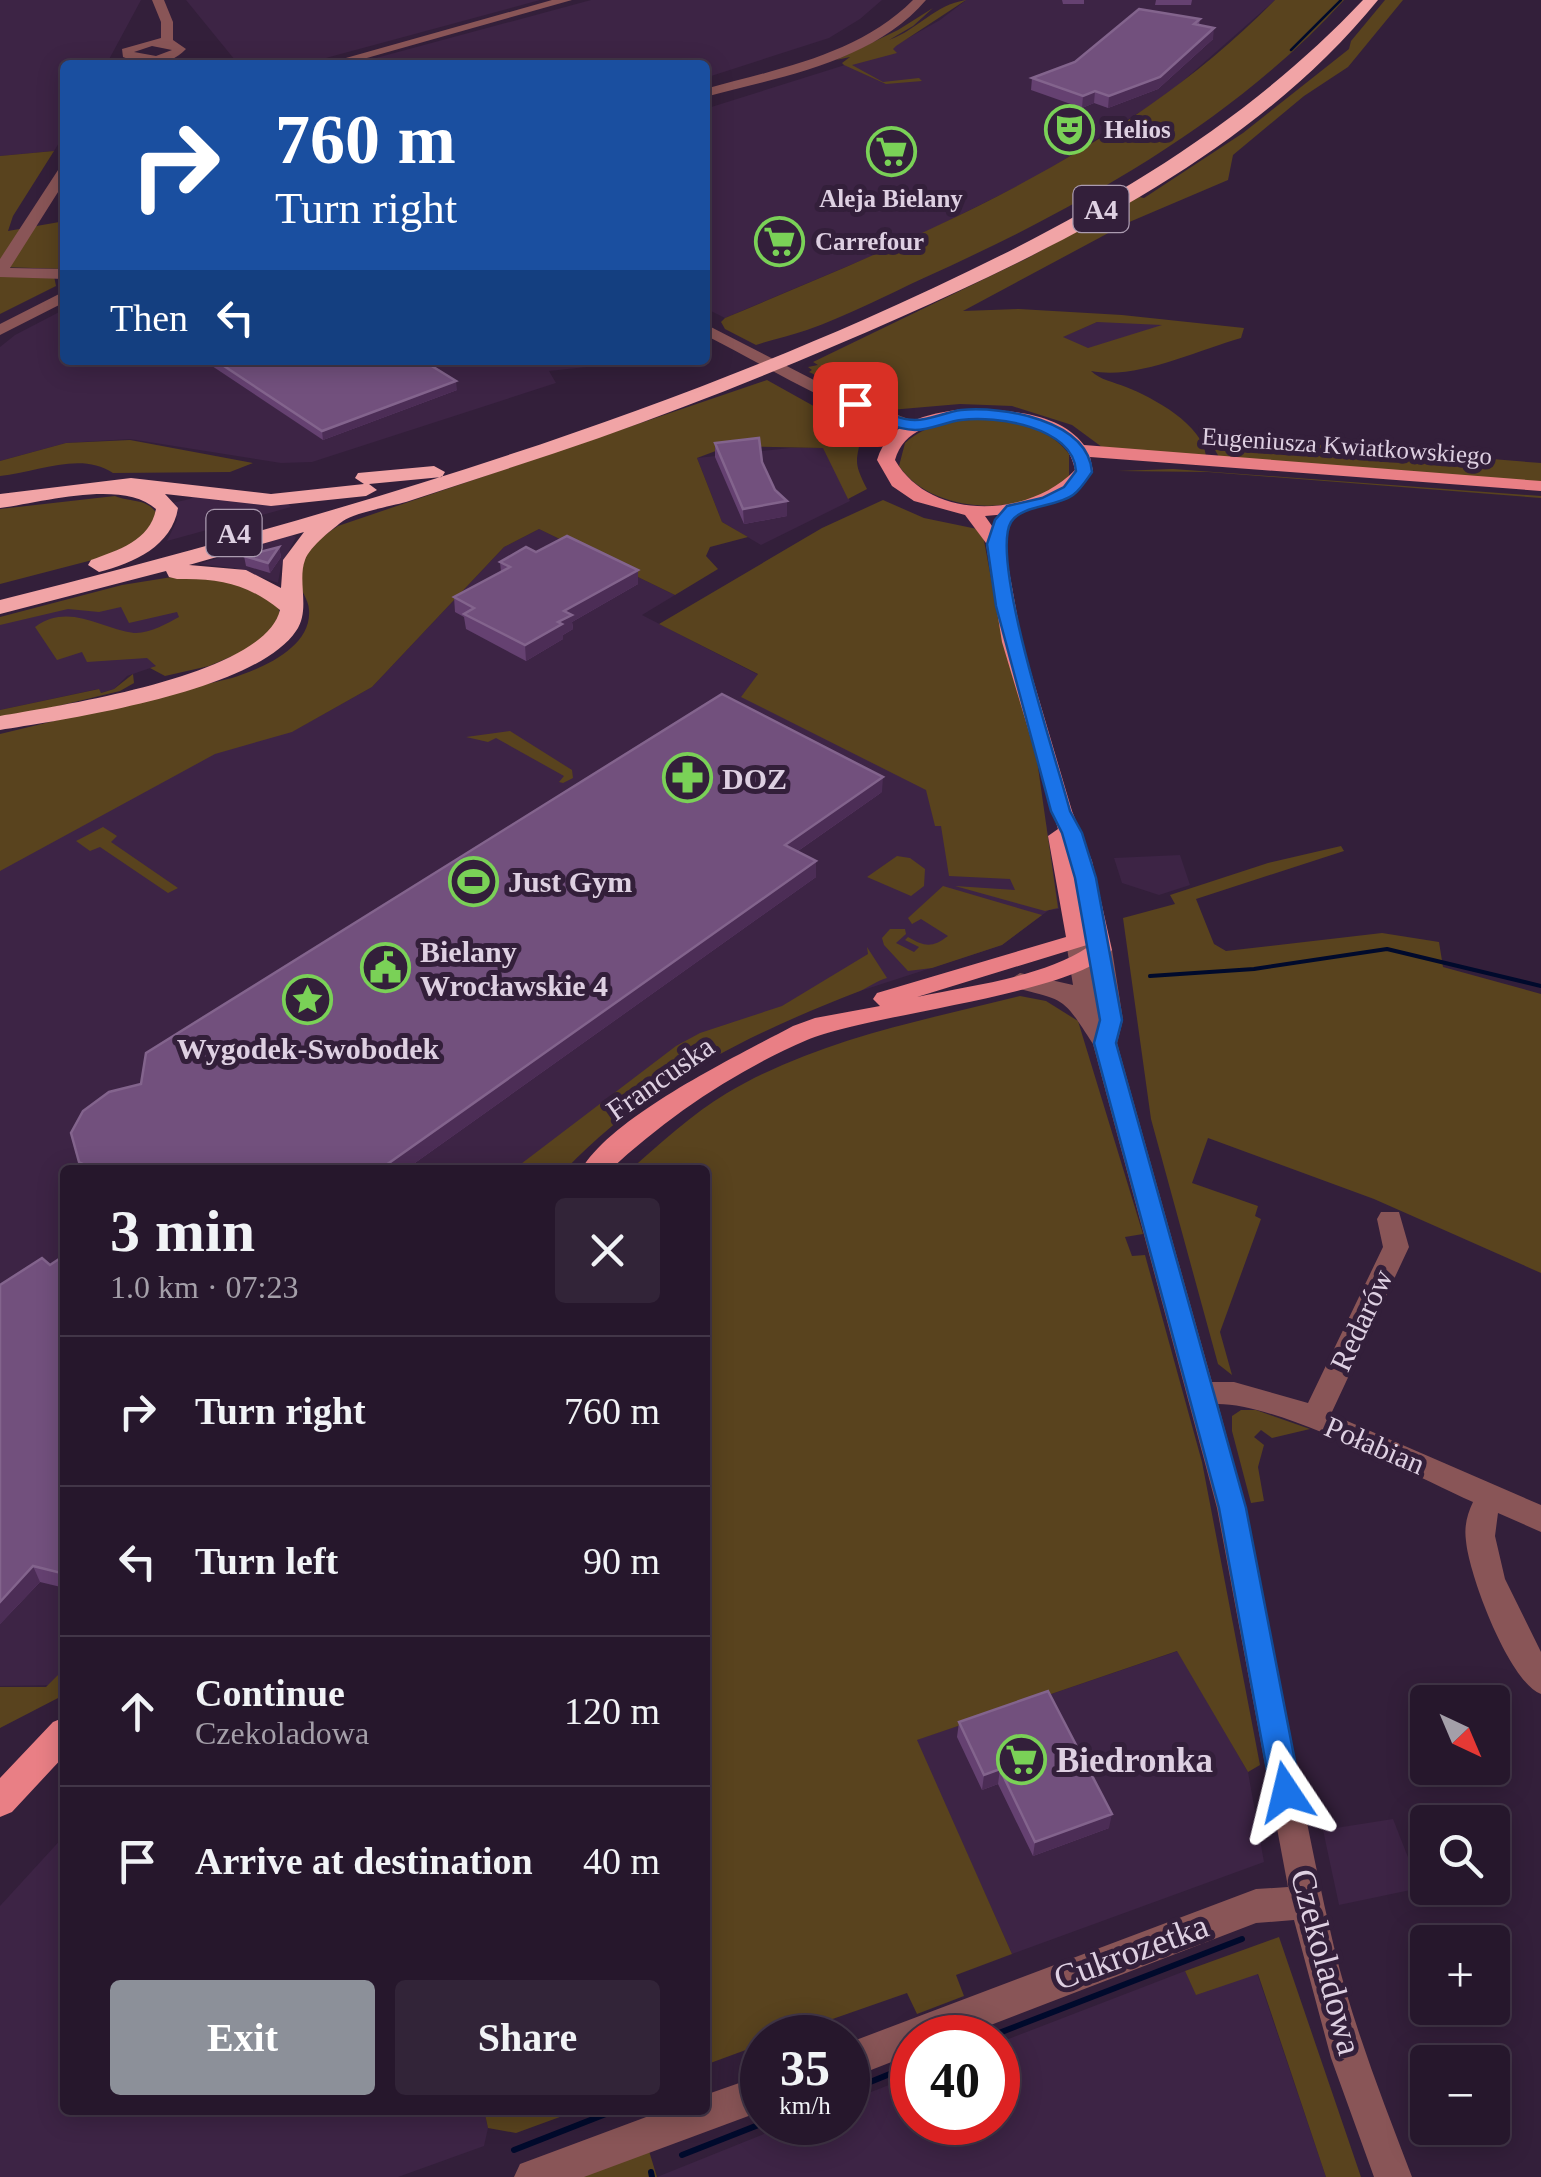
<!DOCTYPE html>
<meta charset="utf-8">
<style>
:root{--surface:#26172c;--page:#322438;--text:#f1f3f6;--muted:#a49fa9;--line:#423648;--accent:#8c9099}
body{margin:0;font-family:"Times New Roman",serif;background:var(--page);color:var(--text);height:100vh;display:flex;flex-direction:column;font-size:38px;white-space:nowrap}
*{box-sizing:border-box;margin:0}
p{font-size:32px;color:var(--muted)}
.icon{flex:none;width:55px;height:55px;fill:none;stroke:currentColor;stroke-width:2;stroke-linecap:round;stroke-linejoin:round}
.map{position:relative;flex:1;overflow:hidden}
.sheet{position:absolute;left:60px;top:1165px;width:650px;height:950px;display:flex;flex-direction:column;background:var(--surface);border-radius:10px;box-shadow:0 5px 25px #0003,0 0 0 2px var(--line)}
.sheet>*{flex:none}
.top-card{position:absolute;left:60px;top:60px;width:650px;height:305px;border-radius:10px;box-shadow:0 5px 25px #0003,0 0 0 2px var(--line);background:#1a4fa0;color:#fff;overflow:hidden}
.needle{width:65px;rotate:136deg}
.controls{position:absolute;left:1410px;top:1685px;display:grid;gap:20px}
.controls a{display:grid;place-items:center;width:100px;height:100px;border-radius:10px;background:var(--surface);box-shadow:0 5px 25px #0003,0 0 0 2px var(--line);font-size:50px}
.speed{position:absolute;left:740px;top:2015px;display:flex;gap:20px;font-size:50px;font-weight:700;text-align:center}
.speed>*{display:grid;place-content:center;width:130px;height:130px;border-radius:50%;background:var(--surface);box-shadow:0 5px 25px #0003,0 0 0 2px var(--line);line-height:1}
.speed small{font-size:25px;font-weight:400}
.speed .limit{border:15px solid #d22;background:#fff;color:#111}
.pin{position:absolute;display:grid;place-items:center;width:85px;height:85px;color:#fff;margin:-42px;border-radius:20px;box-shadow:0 5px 15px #0006}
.me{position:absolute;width:110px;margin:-55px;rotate:350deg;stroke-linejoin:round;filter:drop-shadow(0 0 8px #0008)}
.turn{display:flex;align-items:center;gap:35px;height:210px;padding:0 50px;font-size:45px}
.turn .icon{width:130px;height:130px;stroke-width:2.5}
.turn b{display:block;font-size:70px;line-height:85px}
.then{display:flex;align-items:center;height:95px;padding:0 50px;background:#0003;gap:20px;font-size:38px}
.round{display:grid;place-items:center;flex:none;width:105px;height:105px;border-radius:10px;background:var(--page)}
.summary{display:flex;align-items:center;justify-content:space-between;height:170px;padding:0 50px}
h1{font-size:60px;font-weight:800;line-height:75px}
.primary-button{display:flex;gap:20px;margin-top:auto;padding:20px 50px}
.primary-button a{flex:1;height:115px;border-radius:10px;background:var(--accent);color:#fff;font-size:40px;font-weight:800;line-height:115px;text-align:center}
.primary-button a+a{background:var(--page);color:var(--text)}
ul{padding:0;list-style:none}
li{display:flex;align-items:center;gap:30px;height:150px;padding:0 50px;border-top:2px solid var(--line)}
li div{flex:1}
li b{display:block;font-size:38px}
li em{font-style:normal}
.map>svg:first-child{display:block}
.built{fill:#3d2445}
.green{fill:#59431e;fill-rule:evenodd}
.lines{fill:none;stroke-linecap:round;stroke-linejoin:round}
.stream-far2{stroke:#000a2c;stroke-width:2.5}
.stream-far1{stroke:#000a2c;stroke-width:4}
.stream{stroke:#000a2c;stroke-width:6}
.minor{fill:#895557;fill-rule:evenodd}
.major{fill:#e97f85;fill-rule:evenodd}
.highway{fill:#f1a4a6;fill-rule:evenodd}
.wall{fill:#654171}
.shaded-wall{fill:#4c2d56}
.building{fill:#72507d;stroke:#83648d;stroke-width:2.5}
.route{fill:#1a73e8;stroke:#114b97;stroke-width:2.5}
.labels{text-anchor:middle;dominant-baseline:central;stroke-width:10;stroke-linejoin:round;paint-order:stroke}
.far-poi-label{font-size:25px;font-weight:bold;fill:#ded0e2;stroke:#331f3a;text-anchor:start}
.far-street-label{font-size:25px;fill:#ded0e2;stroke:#331f3a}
.shield{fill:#331f3a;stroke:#ab9bb0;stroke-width:2.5}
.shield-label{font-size:28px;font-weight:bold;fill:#ded0e2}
.poi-label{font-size:30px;font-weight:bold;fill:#ded0e2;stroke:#331f3a;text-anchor:start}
.street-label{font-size:30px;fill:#ded0e2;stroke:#331f3a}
.near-poi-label{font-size:35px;font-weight:bold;fill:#ded0e2;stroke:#331f3a;text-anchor:start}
.near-street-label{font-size:35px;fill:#ded0e2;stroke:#331f3a}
</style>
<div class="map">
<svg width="1541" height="2177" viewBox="0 0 1541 2177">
<rect width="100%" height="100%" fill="#331f3a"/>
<path class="built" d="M0,0h141l-35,65h-41v68l-11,18 -54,5z
M186,0h354l-240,65h-61z
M591,0h291l-22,19 -31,19 -124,40v-13h-355z
M961,0h314l-108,95 -129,81 -126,63 -187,79 -20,-10v-199l175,-55 60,-34 25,-19z
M65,309v51h547l-16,6 -47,5 7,12 -244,79 -31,1 -151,-24 -64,4 -66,18v-114l15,-12z
M1097,322h43l25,3 -78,24 -25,-12z
M790,448h34l26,53 -89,44 -39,-23 -25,-64z
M197,493l90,9 4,5 -124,34 10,-21 -5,-17 18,-4z
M539,529l136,66 -33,20 404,208 13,86 -10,1 -47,35 -179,58 -83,37 -101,65 -53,40 -23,25h-498v510l-5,5 -60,1v-819l224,-119 71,-18 77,-43 132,-140z
M292,535l4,2 -15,29 -3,17 -43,-15 -36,-4z
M165,585l102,43 -140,48 -13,13 -14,4 -2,-4 -98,21v-89z
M1180,855l10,30 -31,10 -37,-12 -8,-25z
M1178,1651l70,121 16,90 -252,92 -96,-214z
M1393,1819l27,69 -81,17 -16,-75z
M65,1835v275h419l4,18 -4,18 -86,31h-398v-271z
M1185,1971l11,23 61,-21 69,204h-669l134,-54 57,-1v-21l64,-25v46h86v-79z"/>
<path class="green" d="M966,0l-70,46 -3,3 4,4 -45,12 31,17 36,-4 3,3 -36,3 -42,-19 -2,-2 8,-6 -14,3 62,-30 35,-22 -20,18 -24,14c30,-11 45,-35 77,-40z
M1275,0h69c-114,125 -266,208 -418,277 -39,18 -79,39 -119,53 -17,6 -33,9 -51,15l-31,-16 -4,-7 4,-4c196,-82 399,-164 550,-318z
M1385,0h18l-55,67 -44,29 -71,59 -5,25 -101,43 -164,88 56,-2 103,6 122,13 -3,10c-46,13 -104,42 -150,33 9,9 23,11 35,16 28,11 77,38 80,69l-100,-6 -34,-25 -60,-19 -52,-2 -70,6 -81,-38 3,-2 -4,-3 10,-2 -5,-3 213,-103 113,-62 5,1 99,-65 106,-84 2,-8zM1097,322l65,3 -74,23 -25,-11z
M54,151l-41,65 -5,15 57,-10v48l-65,-2v-111z
M0,275l54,1 2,10 -56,28z
M767,380l95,53c-6,30 -9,28 5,56l-19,10 -25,-51 -94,-2 -32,12 25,64 26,15 -38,10 -4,9 12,13 -43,26 -136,-66 -35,18 -132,140 -80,45 -77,22 -215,117v-137l232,-56c28,-9 80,-30 77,-68 0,-10 -9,-19 -9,-29 -1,-27 18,-42 38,-55z
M991,420c29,3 60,9 78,34v22c-40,42 -136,40 -170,-10l6,-23c24,-21 55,-24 86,-23z
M1207,436l334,27v19l-322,-25z
M130,440l123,23 -23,9 -117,1c-33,-22 -77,0 -113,3v-15l66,-18z
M1173,469l368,27v2l-333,-26 -91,-1z
M115,496c15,7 35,1 43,21l-13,20 -41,20 -104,27v-75z
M883,500l41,18 58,12 21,112 34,118 21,148 -13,3 -90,-25 60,4 -5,-11 -61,-3 -8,-50h-6l-9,-36 -185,-93 17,-23 -99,-50 163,-96z
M197,573l17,1 63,28 3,12 -17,29 -54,23 -44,10 -15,-8 6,-2 -9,-8 -60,4 -5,-10 -25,8 -22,-33c34,-25 66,2 99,6 15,1 34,-10 45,-16l-2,-5 -48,11 -8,-16 -22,5 -31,-3 -68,16v-8l122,-32z
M133,674l1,9 -14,8 -120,29v-10l99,-21 2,4 13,-4z
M510,731l62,39 1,8 -10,5 -4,-1 5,-6 -68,-38 -8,4 -22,-5z
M103,827l14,9 -6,6 67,46 -10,5 -68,-46 -10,4 -14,-10z
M1341,846l3,5 -148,48 18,45 12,7 156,-18 57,9 4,25 98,27v279l-167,-74 -166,-61 -16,45 66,23 -3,10 6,3 -41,113 12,43 -14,-11 -67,-245 -28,-201 52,-14 -5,-9 98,-32z
M897,856l13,2 15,11 -1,17 -13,10 -44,-19z
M943,886l99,29 -40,30 -70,23 -24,3 -24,-26 -2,-7 8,-9h15l1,5 -10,9 18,9 5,-5 -14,-7 3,-3c17,10 24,11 40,-1l-27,-17 -9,5 -4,-6z
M867,947l20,31c-11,3 -18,9 -27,13 -111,43 -212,92 -295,179h-52l163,-124 24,-13 82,-27 86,-52z
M1020,996l26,5 32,20 65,213 -18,3 7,19 13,-1 57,207 58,303 -12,7 -71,-121 -260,89 95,214 -56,21 8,21 -47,18 -10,-21 -126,44 -19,1v6l-57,21v-895h-75c31,-27 62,-56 97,-77 90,-53 193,-72 293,-97z
M1241,1410h15l54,19 -38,9 -11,-8 -7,7 10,8 -6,22 6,34 -13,2 -19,-72v-15z
M65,1668v25l-5,4 -60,31v-41h46z
M1279,1937l82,240h-35l-68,-203 -62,21 -11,-24z
M484,2110h95l-63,23 -28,-5z
M649,2151l8,26h-77z"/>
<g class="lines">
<path class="stream-far2" d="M1291,50l50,-50"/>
<path class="stream-far1" d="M1150,976l104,-7 133,-20 154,37"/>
<path class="stream" d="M986,2038l256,-99
M848,2091l64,-26
M514,2150l102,-40
M682,2155l84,-33
M651,2172l1,5"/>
<path class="minor" d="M152,0h12l9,22v18l13,9c-17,18 -41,17 -63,8l-1,-8 39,-11v-16zM152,46l20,4 -16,6 -22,-4z
M552,0h20l-230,65h-21z
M913,0h13c-53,62 -146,77 -221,97v-8c72,-20 153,-34 208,-89z
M65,166v15l-55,87 55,1v10l-65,-2v-18l60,-92z
M65,291v11l-65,33v-11z
M705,324l138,71 82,30 -9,5c-77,-16 -141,-60 -211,-95z
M1078,934l30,11 4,5 11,70 -6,23 95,339h22l74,21 75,-156 -6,-28 4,-7h18l10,35 -78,167 210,91v27l-43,-19 -3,23 10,43 36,73v42c-32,-12 -72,-119 -75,-153 -2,-15 1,-26 7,-39 -63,-28 -191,-98 -255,-98 50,179 73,363 116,543 19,78 49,154 78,230h-38l-43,-119 -37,-138 -38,3 -299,115h-45v16l-64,25v-36l408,-154 32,-2 -71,-379 -124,-464c-31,-48 -27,-43 -81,-57l-4,-6 12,-8 53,12 -7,-43z
M762,2075v36l-178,66h-70l6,-13 145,-54h40v-15z"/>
<path class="major" d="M963,409c39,1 95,1 121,36l457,36v10l-451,-34 3,14c-28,34 -66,42 -108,45l19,27 18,99 50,169 20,50 20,89c-33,44 -245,64 -305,90 -72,31 -140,77 -197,130h-29c32,-55 156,-114 212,-144l22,-8 65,-12 -7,-7 4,-6 189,-56 -18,-101 10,-7 -56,-187 -16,-99 -21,-28 -51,-14 -22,-15 -15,-26c12,-39 50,-46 86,-51zM963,419c42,1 103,1 112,51 -46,48 -144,52 -180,-10 9,-31 39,-37 68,-41zM1087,945l1,2c-47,31 -117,38 -171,50z
M65,1717v38l-53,57 -12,5v-39l53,-56z"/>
<path class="highway" d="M1363,0h15c-121,149 -305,240 -477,317 -99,44 -200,85 -302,121 -64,22 -129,43 -193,64 -15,4 -52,11 -63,19 -8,6 -33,25 -38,39 -8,22 6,50 -9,71 -40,60 -226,88 -296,99v-14c61,-11 264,-40 280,-106 -34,-27 -61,-32 -103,-31l-8,-2 -3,-6 -166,43v-14c293,-74 585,-158 863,-280 184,-82 360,-172 500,-320zM304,532l-21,28 -2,28 -35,-18 -57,-5z
M434,466l11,6 -3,5 -73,7 8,6 -11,6 -95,10 -106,-12 13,14c-6,38 -44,55 -79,64l-11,-7 3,-5c27,-10 59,-19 65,-51 -33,-30 -113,-7 -156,-1v-14l131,-16 140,16 93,-10 -9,-6 3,-5z"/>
</g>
<path class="wall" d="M1062,0h22v4h-21z
M1106,0h86l-1,5h-36l1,-5z
M1200,19l-1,6 14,14 -55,50 -50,19 -14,-5 -12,5 -51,-18 1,-12z
M203,360h220l34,30 -134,50z
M715,443l47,19 25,54 -43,8 -29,-67z
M279,547l2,10 -11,16 -24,-7 -2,-10z
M536,552l102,18v14l-66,38 1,7 -10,6v4l-37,22 -60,-32 -2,-12 -9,-5 -1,-15 47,-25 -1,-10z
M882,792l-84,59 18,26 -411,293h-323l-11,-37 70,-49z
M65,1255v333l-25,-6 -40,42 50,-359z
M959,1722l150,106 -76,28 -35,-72 -16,6 -25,-53z"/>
<path class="shaded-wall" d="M1214,28l-1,11 -55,50 -50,19 1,-12z
M1095,91l-1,12 -12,5 1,-12z
M456,381l1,9 -134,50 -1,-9z
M787,501v15l-43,8 -1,-15z
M279,547l2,10 -11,16 -2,-10z
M638,570v14l-66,38 1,7 -10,6v4l-37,22 -1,-16 33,-23 6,-11z
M883,777l-1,15 -97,68v-15z
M816,861v16l-411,293h-26z
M33,1566l7,16 -40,42v-22z
M1000,1769l-2,15 -16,6 2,-15z
M1112,1814l-3,14 -76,28 2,-14z"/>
<path class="building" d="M1139,9l61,10 -6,5 20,4 -54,49 -51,19 -14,-5 -12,5 -51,-18 43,-16z
M215,360h207l34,21 -134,50z
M759,438l3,24 13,28 12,11 -44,8 -28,-66z
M567,536l71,34 -74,41 8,4 -14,7 4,2 -37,21 -61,-31 10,-6 -20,-11 56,-30 -10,-5 26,-15 10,5z
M279,547l-11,16 -24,-7z
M722,694l161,83 -98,68 31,16 -437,309h-284l-16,-8 -8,-29 12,-22 26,-19 32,-8 5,-31z
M65,1255v319l-32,-8 -33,36v-317l42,-27 8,7z
M1048,1691l64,123 -77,28 -35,-73 -16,6 -25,-53z"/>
<path class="route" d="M855,400c20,6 39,20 60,20 15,0 31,-8 46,-10 42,-4 127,10 131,62 -5,7 -11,17 -19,23 -16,12 -52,10 -62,27 -22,37 46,239 59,289l12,22 14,45 26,142 -6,23 130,465 55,284 -4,10 -11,4 -10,-4 -5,-10 -52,-284 -125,-465 6,-23 -25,-142 -13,-45 -11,-22 -55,-205 -9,-62 8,-24 12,-14 35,-8 22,-11 12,-16c-3,-44 -80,-56 -115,-51 -15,2 -31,10 -46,10 -23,-1 -45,-13 -65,-22l-2,-4z"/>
<defs>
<symbol id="theatre-ring" viewBox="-11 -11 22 22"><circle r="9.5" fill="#331f3a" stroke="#7ad157" stroke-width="1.5"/><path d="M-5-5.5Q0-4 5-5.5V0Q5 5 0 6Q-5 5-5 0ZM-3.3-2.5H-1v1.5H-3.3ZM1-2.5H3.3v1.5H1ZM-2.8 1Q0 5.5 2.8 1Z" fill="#7ad157"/></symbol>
<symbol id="supermarket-ring" viewBox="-11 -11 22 22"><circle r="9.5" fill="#331f3a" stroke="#7ad157" stroke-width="1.5"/><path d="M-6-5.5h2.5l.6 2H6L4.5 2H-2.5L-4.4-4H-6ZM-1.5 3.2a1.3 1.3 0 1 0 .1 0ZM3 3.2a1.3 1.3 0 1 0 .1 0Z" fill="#7ad157"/></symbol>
<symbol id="pharmacy-ring" viewBox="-11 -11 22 22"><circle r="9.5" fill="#331f3a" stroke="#7ad157" stroke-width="1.5"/><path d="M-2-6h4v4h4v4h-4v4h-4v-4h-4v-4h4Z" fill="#7ad157"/></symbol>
<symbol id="stadium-ring" viewBox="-11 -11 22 22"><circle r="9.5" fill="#331f3a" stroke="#7ad157" stroke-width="1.5"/><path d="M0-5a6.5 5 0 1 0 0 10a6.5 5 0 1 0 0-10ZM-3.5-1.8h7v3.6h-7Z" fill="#7ad157"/></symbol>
<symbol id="civic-ring" viewBox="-11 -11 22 22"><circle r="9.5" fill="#331f3a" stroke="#7ad157" stroke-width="1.5"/><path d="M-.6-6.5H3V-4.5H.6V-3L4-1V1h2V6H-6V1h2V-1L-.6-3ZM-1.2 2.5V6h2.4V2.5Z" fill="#7ad157"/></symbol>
<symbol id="sight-ring" viewBox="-11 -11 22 22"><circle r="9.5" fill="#331f3a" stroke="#7ad157" stroke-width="1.5"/><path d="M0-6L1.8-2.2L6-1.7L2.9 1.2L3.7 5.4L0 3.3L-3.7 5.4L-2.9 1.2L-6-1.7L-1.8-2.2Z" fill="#7ad157"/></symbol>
</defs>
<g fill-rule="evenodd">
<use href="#theatre-ring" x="1042" y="102" width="55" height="55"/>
<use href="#supermarket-ring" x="864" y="124" width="55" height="55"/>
<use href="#supermarket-ring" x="752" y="214" width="55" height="55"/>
<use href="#pharmacy-ring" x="660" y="750" width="55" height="55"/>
<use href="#stadium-ring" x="446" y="854" width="55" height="55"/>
<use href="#civic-ring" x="358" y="940" width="55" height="55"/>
<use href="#sight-ring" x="280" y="972" width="55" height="55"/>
<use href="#supermarket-ring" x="994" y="1732" width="55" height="55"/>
</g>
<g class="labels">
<g class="far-poi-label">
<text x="1104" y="129">Helios</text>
<text x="891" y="198" text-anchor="middle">Aleja Bielany</text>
<text x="815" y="241">Carrefour</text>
</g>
<g class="far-street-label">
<text transform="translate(1347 446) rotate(4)">Eugeniusza Kwiatkowskiego</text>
</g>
<g class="shield">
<rect x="1073.5" y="186" width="55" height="46" rx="8"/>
<rect x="206.5" y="510" width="55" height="46" rx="8"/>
</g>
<g class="shield-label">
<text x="1101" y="209">A4</text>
<text x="234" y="533">A4</text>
</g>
<g class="poi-label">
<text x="722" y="778">DOZ</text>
<text x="508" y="881">Just Gym</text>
<text x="420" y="951">Bielany<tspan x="420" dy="34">Wrocławskie 4</tspan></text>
<text x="308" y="1048" text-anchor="middle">Wygodek-Swobodek</text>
</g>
<g class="street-label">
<text transform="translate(660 1078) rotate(-35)">Francuska</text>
<text transform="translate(1361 1320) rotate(-65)">Redarów</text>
<text transform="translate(1375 1445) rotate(23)">Połabian</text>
</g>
<g class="near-poi-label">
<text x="1056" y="1760">Biedronka</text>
</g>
<g class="near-street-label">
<text transform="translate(1131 1952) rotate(-20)">Cukrozetka</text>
<text transform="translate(1326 1962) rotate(75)">Czekoladowa</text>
</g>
</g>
</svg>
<div class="controls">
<a><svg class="needle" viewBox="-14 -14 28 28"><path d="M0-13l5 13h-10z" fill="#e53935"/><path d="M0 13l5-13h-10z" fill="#a49fa9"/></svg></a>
<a><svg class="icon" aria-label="search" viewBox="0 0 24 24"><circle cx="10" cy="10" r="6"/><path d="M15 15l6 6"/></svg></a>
<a>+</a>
<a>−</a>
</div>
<div class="speed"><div>35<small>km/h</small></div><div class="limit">40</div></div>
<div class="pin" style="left:855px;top:404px;background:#d93025"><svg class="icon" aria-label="arrive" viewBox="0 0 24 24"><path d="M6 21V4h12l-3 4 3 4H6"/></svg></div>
<svg class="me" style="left:1286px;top:1792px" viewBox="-20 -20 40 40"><path d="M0-17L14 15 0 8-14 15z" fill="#1a73e8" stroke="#fff" stroke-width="4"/></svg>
<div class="top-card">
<div class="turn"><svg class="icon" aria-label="right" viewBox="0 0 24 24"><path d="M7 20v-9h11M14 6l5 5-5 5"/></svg><div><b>760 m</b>Turn right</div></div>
<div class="then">Then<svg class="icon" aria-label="left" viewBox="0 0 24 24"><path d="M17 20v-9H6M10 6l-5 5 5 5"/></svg></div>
</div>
<section class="sheet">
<div class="summary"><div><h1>3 min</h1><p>1.0 km · 07:23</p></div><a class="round"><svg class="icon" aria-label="close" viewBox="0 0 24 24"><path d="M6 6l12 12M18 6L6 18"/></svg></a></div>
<ul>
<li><svg class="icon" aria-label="right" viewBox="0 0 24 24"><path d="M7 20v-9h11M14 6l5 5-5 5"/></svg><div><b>Turn right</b></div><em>760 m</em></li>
<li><svg class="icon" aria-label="left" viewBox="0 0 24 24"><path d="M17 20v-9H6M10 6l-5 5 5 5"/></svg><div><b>Turn left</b></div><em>90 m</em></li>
<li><svg class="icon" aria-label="ahead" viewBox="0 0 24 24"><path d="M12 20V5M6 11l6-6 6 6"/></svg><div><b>Continue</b><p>Czekoladowa</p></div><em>120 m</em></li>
<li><svg class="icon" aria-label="arrive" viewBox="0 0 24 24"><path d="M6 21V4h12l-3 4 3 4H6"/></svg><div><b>Arrive at destination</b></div><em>40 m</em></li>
</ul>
<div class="primary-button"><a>Exit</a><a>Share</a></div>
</section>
</div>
